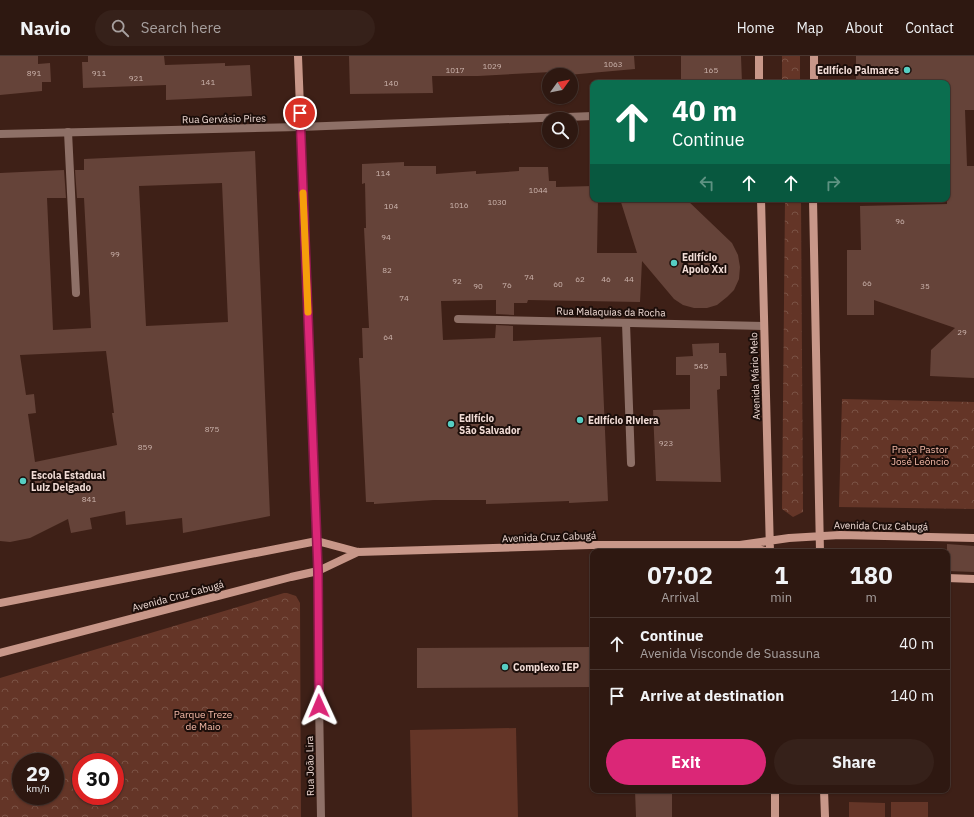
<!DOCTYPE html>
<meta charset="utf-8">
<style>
:root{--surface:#2e1811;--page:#36211a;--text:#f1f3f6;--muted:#a7a09f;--line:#493731;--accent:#db2777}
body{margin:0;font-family:"IBM Plex Sans",sans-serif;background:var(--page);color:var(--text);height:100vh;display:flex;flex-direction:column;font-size:15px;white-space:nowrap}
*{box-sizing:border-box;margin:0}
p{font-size:13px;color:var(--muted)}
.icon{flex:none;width:22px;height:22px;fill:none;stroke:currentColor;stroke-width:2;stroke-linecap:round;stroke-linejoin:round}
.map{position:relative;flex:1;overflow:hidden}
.drawer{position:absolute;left:590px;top:493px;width:360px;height:244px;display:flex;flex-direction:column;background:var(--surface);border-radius:8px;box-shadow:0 1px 3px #0004,0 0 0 1px var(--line)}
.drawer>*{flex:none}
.top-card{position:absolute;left:590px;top:24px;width:360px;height:122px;border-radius:8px;box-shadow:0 1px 3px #0004,0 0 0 1px var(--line);background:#0b6e4f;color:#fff;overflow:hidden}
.needle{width:26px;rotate:57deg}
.fabs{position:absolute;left:542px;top:12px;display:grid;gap:8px}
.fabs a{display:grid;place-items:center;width:36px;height:36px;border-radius:50%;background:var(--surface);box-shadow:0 1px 3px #0004,0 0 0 1px var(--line);font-size:20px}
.speed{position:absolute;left:12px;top:697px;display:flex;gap:8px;font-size:20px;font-weight:700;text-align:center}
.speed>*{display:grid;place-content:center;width:52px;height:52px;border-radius:50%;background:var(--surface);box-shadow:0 1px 3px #0004,0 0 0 1px var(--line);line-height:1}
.speed small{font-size:10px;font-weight:400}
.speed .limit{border:6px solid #d22;background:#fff;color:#111}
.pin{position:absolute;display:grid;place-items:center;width:34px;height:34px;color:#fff;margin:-17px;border:2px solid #fff;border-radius:50%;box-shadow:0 1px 4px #0007}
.me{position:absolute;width:44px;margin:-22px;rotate:359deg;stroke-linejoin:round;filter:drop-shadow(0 0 3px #0008)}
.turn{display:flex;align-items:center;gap:14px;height:84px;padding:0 16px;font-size:18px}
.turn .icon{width:52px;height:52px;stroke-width:2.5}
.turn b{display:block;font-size:28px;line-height:34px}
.lanes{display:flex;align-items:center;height:38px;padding:0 16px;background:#0003;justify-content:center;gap:20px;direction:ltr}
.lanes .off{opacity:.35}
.eta{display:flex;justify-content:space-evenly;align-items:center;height:68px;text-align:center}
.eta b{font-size:24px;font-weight:800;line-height:28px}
.cta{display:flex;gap:8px;margin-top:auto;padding:8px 16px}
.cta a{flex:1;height:46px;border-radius:24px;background:var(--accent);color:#fff;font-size:16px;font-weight:800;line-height:46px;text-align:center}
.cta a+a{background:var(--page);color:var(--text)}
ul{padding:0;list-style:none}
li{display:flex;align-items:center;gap:12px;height:52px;padding:0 16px;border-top:1px solid var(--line)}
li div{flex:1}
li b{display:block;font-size:15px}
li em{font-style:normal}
header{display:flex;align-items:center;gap:24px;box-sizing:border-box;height:56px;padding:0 20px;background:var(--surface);border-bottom:1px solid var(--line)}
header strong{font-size:19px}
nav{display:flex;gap:22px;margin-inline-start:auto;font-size:14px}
.search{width:280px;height:36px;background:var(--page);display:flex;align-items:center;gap:10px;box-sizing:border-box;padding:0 14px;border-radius:22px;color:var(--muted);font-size:15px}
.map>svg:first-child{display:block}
.park{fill:url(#park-crowns);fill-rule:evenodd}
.pitch{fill:#643527}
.building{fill:#654339;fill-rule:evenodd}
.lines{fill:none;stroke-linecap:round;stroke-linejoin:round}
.service{stroke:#8e7067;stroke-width:8}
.minor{stroke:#8e7067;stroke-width:8}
.tertiary{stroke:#8e7067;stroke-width:8}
.secondary{stroke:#c89789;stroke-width:8}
.route-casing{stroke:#8e194d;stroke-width:10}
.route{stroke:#db2777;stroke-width:7}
.slow{stroke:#f59e0b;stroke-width:7}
.poi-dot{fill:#56cec3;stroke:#1c0e0a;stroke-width:1.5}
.labels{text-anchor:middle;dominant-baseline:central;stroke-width:4;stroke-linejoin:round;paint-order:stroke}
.number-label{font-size:8px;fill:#cdb5ae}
.poi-label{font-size:10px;font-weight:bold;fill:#f0dbd5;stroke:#1c0e0a;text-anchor:start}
.street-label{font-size:10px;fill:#f0dbd5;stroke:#1c0e0a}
.park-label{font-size:10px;fill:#f6bba9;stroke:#1c0e0a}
</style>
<header>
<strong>Navio</strong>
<div class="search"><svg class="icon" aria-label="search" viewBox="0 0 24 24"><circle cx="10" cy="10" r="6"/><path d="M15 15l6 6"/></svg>Search here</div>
<nav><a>Home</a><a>Map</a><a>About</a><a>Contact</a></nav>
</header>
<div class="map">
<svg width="974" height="761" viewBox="0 0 974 761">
<defs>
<pattern id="park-crowns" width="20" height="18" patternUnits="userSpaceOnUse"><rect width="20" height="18" fill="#643527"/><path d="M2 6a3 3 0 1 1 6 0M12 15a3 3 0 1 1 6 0" fill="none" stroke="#7a5245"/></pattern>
</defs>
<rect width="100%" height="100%" fill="#3e2017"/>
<path class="park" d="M782,0h18v27h-18z
M785,143h16l2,313 -10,5 -11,-8z
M842,343l132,3v107l-135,-2z
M284,537h3l9,3 4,7 1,214h-301v-139zM21,706h34v34h-34zM81,706h34v34h-34z"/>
<path class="pitch" d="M516,672l2,89h-106l-2,-87z
M849,746l36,1v14h-36z
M891,746h37v15h-37z"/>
<path class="building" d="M0,0h38v8l12,-1 1,19h-9v9l-42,4z
M88,0h76l1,9 60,-2v3l25,-1 2,31 -86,4v-15l-83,3 -1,-26h6z
M349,0h285l1,13 -67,6h-17v-3l-73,4h-46l1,17 -83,1z
M681,0h60l1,27h-61z
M856,0h118v54h-9l2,56h7v212l-44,-2 1,-26 24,-22 -81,-28v15h-27v-65h14l-1,-44 87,-2v-121h-91z
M255,95l15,365 -87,17 -1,-15 -56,7 -1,-14 -35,7 2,11 -21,4 -3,-14 -38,19 -20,4 -10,-1v-368l64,-3 2,28h-19l6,132 38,-2 -7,-130h-7l-2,-28h9v-11zM222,127l6,139 -82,4 -7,-140zM106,295l8,62h-2l5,32 -82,17 -7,-48 8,-1 -2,-19 -8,1 -6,-40z
M404,106v4h32v8l40,-3v3l43,-3v-4h29l1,14h7v6l37,-1v13h5l-1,54h40l-17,-54h66l46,44 6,12 2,12 -1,12 -5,11 -7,7 -10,8 -10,3h-13l-11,-3 -9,-6 -32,-38 -2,41 -112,-2 -1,3h-13v12l-18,-1v-14l-55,1 2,39 52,-2 1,-13 17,1v15l88,-4 7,164 -39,2v-2l-83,3v-4h-52l-60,4v-2h-8l-7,-144h4l-1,-30h7l-5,-100h2l-1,-45 -3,1v-20z
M719,287v10h7l1,23h-7v13l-3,1 4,92 -65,-1 -3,-71 37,-1v-34h-14v-18l17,-1 -1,-12z
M947,488l27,2v26l-27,-1z
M593,591v40l-176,1v-40z
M635,734h37v27h-36z"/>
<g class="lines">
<path class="service" d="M68,76l8,161
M626,267l5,140"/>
<path class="minor" d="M458,263l306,7
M318,515v72l3,174"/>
<path class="tertiary" d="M0,78l300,-7 293,-11"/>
<path class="secondary" d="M298,0l20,515
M759,0v27
M814,27v-27
M761,143l9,353
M813,143l7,353
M743,489l26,7
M947,522l27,1
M0,547l317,-62 41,11 232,-7h150l49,-7 51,-3 134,3
M0,597l291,-76 27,-6 40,-19
M775,734v27
M824,734l1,27"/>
</g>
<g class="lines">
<defs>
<path id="route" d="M300,57l18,458 1,135"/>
</defs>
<use href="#route" class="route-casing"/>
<use href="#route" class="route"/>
<path class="slow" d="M303,137l5,119"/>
</g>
<g class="poi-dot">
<circle cx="907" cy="14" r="4"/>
<circle cx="674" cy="207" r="4"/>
<circle cx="580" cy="364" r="4"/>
<circle cx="451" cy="368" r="4"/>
<circle cx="23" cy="425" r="4"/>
<circle cx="505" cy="611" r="4"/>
</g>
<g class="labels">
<g class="number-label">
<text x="613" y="8">1063</text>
<text x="492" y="10">1029</text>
<text x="455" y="14">1017</text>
<text x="711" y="14">165</text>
<text x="34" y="17">891</text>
<text x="99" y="17">911</text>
<text x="136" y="22">921</text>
<text x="208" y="26">141</text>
<text x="391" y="27">140</text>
<text x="383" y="117">114</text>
<text x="538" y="134">1044</text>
<text x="497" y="146">1030</text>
<text x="459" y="149">1016</text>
<text x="391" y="150">104</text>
<text x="900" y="165">96</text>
<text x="386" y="181">94</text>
<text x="115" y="198">99</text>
<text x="387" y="214">82</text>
<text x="529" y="221">74</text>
<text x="580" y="223">62</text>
<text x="606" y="223">46</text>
<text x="629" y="223">44</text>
<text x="457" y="225">92</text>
<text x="867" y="227">66</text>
<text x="558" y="228">60</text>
<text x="507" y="229">76</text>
<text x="478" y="230">90</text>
<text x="925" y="230">35</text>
<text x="404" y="242">74</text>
<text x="962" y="276">29</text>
<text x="388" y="281">64</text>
<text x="701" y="310">545</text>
<text x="212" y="373">875</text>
<text x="666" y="387">923</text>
<text x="145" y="391">859</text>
<text x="89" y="443">841</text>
</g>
<g class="poi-label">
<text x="899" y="14" text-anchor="end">Edifício Palmares</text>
<text x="682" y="201">Edifício<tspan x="682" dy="12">Apolo Xxi</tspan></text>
<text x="459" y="362">Edifício<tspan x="459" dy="12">São Salvador</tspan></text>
<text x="588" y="364">Edifício Riviera</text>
<text x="31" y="419">Escola Estadual<tspan x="31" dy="12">Luiz Delgado</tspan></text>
<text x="513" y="611">Complexo IEP</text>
</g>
<g class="street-label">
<text transform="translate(224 63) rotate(-1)">Rua Gervásio Pires</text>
<text transform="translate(611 256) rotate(1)">Rua Malaquias da Rocha</text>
<text transform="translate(755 320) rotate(-92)">Avenida Mário Melo</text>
<text transform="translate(881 470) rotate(1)">Avenida Cruz Cabugá</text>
<text transform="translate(549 481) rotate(-2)">Avenida Cruz Cabugá</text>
<text transform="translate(178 540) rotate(-15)">Avenida Cruz Cabugá</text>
<text transform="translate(310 710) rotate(-91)">Rua João Lira</text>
</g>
<g class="park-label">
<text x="920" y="393">Praça Pastor<tspan x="920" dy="12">José Leôncio</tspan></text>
<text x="203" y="658">Parque Treze<tspan x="203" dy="12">de Maio</tspan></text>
</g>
</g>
</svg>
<div class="fabs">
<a><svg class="needle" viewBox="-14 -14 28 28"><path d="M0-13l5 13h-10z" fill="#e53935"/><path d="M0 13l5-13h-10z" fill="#a7a09f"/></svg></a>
<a><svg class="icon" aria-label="search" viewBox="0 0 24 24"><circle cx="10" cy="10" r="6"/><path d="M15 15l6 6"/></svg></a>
</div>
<div class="speed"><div>29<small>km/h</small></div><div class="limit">30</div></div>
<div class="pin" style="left:300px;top:57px;background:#d93025"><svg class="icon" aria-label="arrive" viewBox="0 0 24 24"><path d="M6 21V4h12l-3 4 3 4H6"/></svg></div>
<svg class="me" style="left:319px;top:650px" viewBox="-20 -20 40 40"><path d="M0-17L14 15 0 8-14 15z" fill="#db2777" stroke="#fff" stroke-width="4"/></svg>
<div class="top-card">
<div class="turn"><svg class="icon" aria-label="ahead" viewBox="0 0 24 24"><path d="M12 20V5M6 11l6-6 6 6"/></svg><div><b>40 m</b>Continue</div></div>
<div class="lanes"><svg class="icon off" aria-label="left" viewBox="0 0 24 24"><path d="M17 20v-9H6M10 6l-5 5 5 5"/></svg><svg class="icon" aria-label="ahead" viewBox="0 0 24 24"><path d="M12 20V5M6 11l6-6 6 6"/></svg><svg class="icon" aria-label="ahead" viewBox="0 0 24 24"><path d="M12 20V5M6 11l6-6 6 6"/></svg><svg class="icon off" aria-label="right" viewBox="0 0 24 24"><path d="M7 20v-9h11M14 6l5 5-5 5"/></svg></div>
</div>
<section class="drawer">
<div class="eta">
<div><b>07:02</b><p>Arrival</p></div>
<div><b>1</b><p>min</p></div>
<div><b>180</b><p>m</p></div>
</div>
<ul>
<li><svg class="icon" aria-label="ahead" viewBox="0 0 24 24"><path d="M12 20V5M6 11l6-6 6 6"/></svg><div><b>Continue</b><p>Avenida Visconde de Suassuna</p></div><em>40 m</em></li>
<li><svg class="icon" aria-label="arrive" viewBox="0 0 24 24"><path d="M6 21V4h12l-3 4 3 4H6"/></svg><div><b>Arrive at destination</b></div><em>140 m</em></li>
</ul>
<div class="cta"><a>Exit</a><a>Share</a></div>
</section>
</div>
